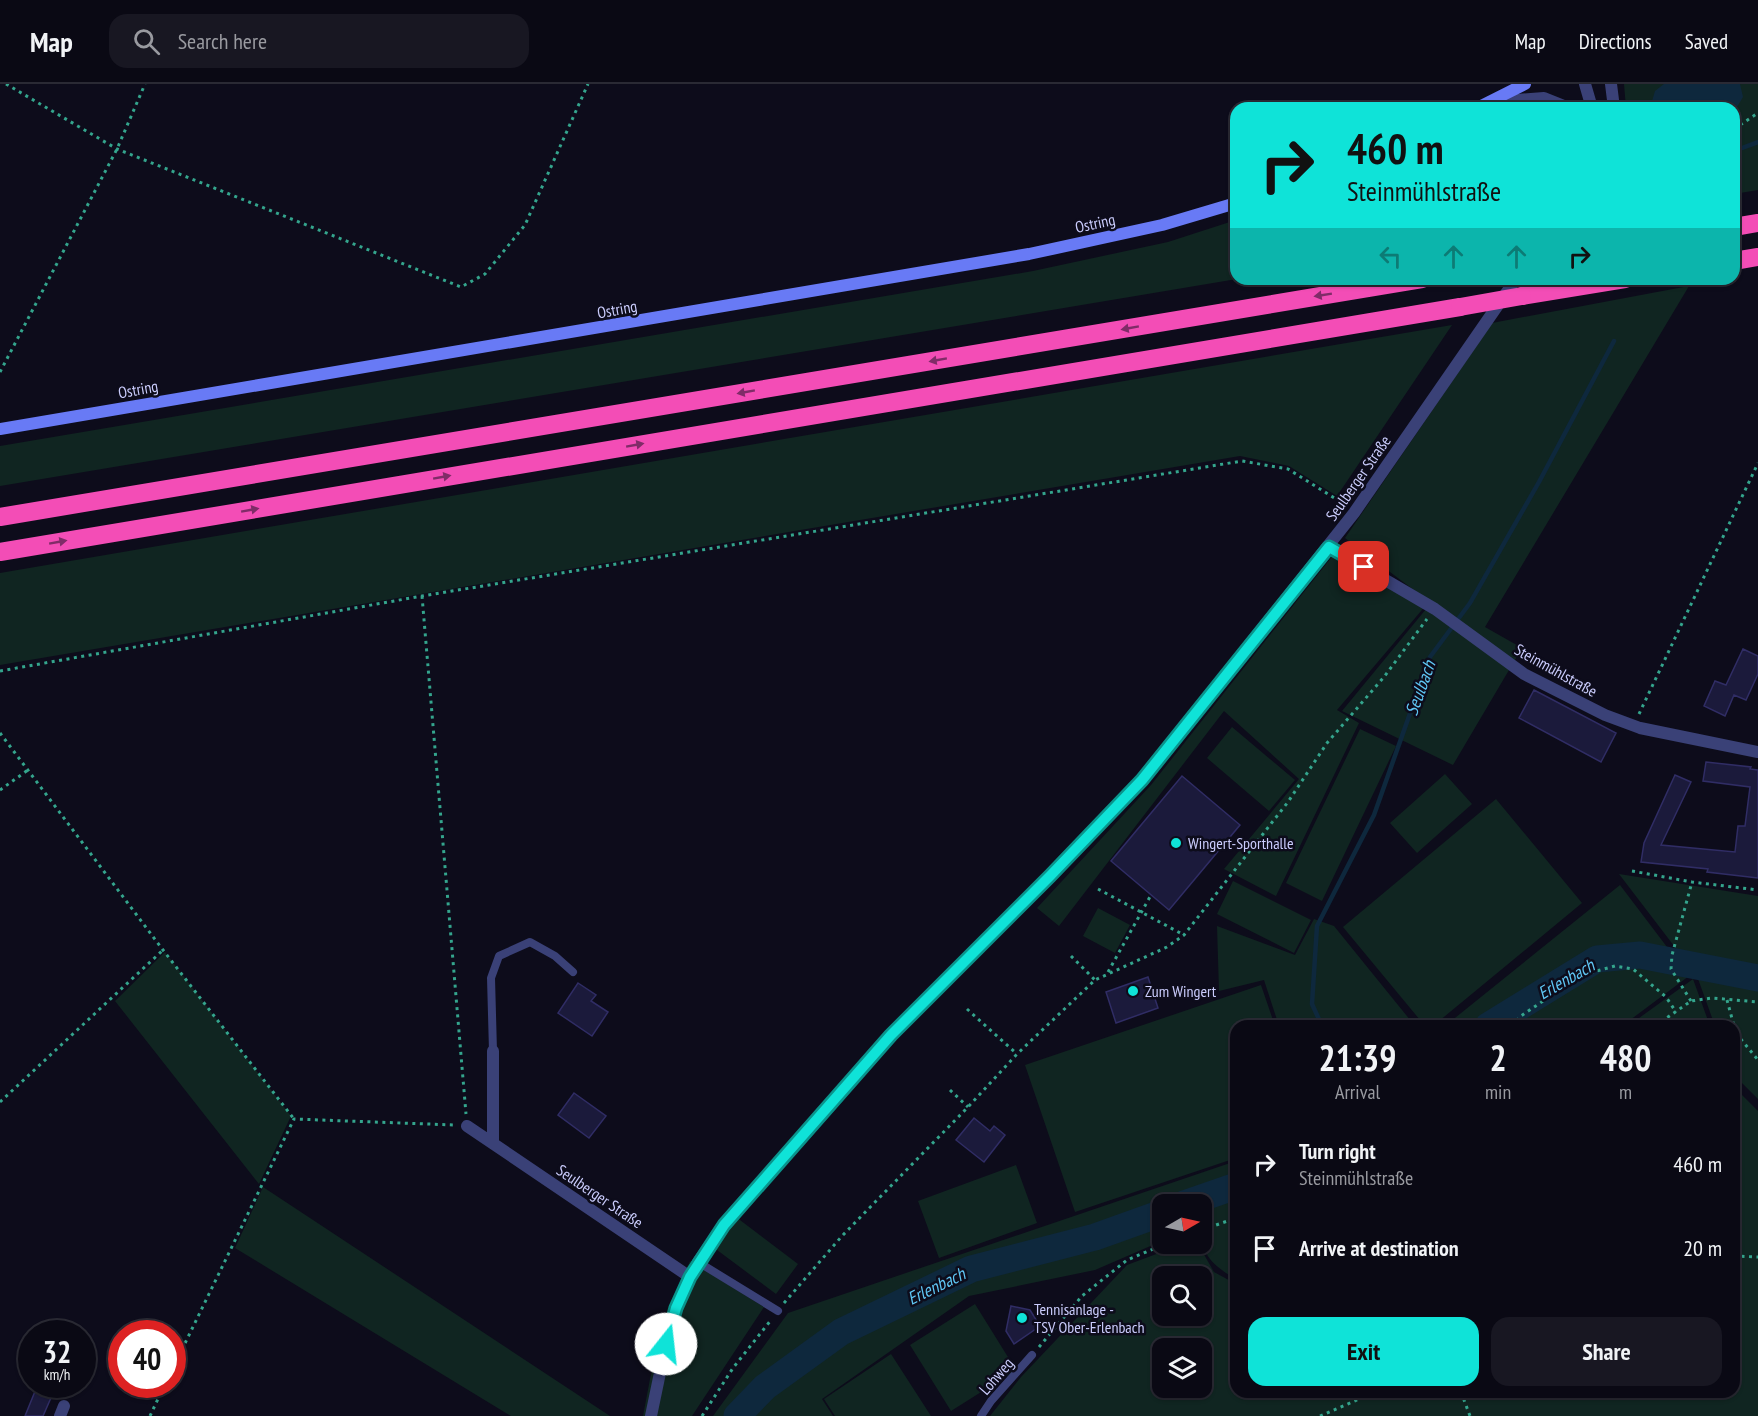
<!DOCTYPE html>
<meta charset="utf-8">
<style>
:root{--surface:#0a0914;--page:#181722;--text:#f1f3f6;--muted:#999aa0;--line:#2a2a34;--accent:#0fe3d8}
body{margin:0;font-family:"PT Sans Narrow",sans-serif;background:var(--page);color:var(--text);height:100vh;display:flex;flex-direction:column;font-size:22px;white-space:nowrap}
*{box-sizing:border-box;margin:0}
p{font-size:20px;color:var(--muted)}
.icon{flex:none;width:33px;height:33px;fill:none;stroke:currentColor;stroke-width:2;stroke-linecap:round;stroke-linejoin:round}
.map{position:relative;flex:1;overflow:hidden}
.side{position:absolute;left:1230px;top:936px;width:510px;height:378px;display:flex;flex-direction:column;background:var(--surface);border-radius:18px;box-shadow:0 2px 4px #0004,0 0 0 2px var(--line)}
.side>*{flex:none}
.hud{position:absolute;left:1230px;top:18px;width:510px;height:183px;border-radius:18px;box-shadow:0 2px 4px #0004,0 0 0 2px var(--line);background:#0fe3d8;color:#111;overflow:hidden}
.needle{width:39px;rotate:81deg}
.tools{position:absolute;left:1152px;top:1110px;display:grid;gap:12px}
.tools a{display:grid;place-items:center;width:60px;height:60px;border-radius:12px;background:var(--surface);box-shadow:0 2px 4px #0004,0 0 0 2px var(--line);font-size:30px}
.speed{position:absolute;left:18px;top:1236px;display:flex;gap:12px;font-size:30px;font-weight:700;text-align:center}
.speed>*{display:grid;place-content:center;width:78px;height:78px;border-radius:50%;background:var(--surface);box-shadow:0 2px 4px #0004,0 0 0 2px var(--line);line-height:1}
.speed small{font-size:15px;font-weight:400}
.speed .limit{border:9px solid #d22;background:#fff;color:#111}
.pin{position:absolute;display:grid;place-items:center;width:51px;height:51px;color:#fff;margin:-26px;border-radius:12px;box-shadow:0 3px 9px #0006}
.me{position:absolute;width:66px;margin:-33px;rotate:16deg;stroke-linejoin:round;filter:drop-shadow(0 0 4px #0008)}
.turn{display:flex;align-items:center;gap:21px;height:126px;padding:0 18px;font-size:27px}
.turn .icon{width:78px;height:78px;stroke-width:2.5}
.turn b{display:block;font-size:42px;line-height:51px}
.lanes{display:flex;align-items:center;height:57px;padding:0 18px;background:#0003;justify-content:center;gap:30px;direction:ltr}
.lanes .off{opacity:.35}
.eta{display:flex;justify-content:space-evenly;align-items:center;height:102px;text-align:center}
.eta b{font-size:36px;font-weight:700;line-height:42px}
.cta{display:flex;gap:12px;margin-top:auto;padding:12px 18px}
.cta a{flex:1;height:69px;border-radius:18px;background:var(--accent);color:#111;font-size:24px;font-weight:700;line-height:69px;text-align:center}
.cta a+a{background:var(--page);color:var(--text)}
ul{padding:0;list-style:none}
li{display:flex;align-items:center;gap:18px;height:84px;padding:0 18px}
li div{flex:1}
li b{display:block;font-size:22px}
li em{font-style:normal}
header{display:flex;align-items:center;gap:36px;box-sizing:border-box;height:84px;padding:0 30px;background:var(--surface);border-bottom:2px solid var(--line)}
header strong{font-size:28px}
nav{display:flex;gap:33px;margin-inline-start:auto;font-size:21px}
.search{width:420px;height:54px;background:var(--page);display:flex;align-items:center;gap:15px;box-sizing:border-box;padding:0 21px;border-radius:18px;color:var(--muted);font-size:22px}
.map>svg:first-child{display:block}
.green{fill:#102521;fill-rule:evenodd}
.water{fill:#0e283d}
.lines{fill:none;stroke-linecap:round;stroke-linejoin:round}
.stream{stroke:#0e283d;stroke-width:4.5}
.river{stroke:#0e283d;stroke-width:27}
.building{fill:#1b1a3b;stroke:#302d65;stroke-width:1.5}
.path{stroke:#34a58d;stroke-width:3;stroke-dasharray:3 4.5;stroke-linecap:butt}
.service{stroke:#3a4177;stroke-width:8}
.minor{stroke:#3a4177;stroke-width:12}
.tertiary{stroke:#3a4177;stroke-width:12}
.secondary{stroke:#687af5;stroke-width:12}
.motorway{stroke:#f34db6;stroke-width:18}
.motorway-bridge{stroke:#f34db6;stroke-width:18}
.oneway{fill:#802c68}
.route-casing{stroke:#0a948c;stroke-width:15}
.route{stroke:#0fe3d8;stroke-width:10}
.poi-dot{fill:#0fe3d8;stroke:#0d0c1b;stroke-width:2}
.labels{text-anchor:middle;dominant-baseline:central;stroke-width:5;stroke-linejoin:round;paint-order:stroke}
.street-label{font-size:16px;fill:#caccfc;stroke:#0d0c1b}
.poi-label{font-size:16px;fill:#caccfc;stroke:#0d0c1b;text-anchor:start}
.water-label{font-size:18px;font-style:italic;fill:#5fc6f4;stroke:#0d0c1b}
</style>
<header>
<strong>Map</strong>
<div class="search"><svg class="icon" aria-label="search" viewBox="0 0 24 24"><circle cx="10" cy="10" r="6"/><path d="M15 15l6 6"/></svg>Search here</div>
<nav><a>Map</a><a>Directions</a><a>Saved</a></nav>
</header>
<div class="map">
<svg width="1758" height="1332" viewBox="0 0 1758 1332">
<rect width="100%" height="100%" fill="#0d0c1b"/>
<path class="green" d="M1624,0h134v106l-24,4v-86h-108z
M1236,136l1,59 -1237,207v-40l1033,-175 135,-29z
M1689,202l-204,341 37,21 -69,117 -111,-54 89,-108 -86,-65 147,-215z
M1452,241l-115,171 -48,-30 -49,-10 -1240,209v-92z
M1334,470l93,50 -90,106 22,13 -83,173 -52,-27 75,-90 -75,-68 -165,215 -22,-18 114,-123z
M1232,643l63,53 -26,31 -62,-53z
M1360,645l36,17 -74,155 -36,-18z
M1445,690l27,30 -55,49 -27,-30z
M1496,715l86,104 -149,123h-8l-82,-99z
M1619,790l139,22v203l-24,-24v-49h-19l-18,-50z
M1233,797l78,39 -17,33 -77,-39z
M1620,801l69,91 -67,50h-177z
M1098,824l32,17 -15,28 -32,-17z
M1314,835l20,7 81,100h-136l-15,-46 -45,11 -2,-65 78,29z
M165,868l126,164 -32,68 -144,-183z
M1693,895l17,47h-82z
M1261,901l14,41h-39v132l-161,54 -50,-147z
M1734,1003l24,24v305h-768l31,-39 106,-112 56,-21h15l16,28 22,12v108h498zM1162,1192h40v40h-40zM1162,1264h40v40h-40z
M1236,1077v118c-39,-22 -34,-34 -34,-75h-40v37l-67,29 -126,26 -147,103 11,17h-120l75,-103z
M1016,1081l21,58 -98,35 -21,-57z
M263,1103l347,229h-99l-276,-168z
M736,1133l62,47 -22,30 -63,-47z
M690,1177l74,46 -72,109h-49l7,-37 18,-72z
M975,1220l41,66 -65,41 -41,-66z
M891,1270l40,62h-96l-11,-17z"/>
<path class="water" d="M1664,0h76l3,13 -9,15v-4h-84l5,-17z"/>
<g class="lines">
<path class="stream" d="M1734,67l24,-9
M1322,942l-10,-22 5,-78 57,-111 56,-158 40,-54 69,-121 75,-141"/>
<path class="river" d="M1488,942l109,-67 43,-4 118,23
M1184,1120l52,-18
M737,1332l28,-29 76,-55 130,-63 124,-32 67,-24"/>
</g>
<path class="building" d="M1743,565l15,7v18l-12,26 -12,-5 -9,21 -21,-10 11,-25 11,4z
M1534,606l82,43 -15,29 -82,-44z
M1706,678l45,5 -1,2 8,1v108l-51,-6 1,-3 -67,-7 3,-19 31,-68 16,7 -30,63 74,7 3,-26h7l5,-39 -47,-6z
M1182,692l58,49 -71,85 -58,-49z
M1148,893l10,31 -42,15 -10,-31z
M578,899l18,12 -5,6 17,11 -16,24 -34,-23z
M574,1009l32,23 -17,22 -31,-23z
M974,1034l16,13 4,-5 11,9 -21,27 -28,-22z
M1011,1222l19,4 10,16 -26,18 -8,-13z
M38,1300h19l-14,32h-18z"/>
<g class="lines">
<path class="path" d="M6,0l111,65 344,138 24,-13 40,-49 63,-141
M1734,45l24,-16
M0,288l117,-223 28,-65
M422,512l44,518
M0,587l422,-75 820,-135 46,8 56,35
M1639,630l119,-251
M0,649l163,217 131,169
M0,706l28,-20
M1632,787l60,11 66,8
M1098,805l86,46
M1071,872l24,24
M1108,888l43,-77
M1727,916l7,26
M1691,917l-20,-32 1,-14 20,-73
M967,925l50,45
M1511,942l10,-10 25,-17 21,-20 48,-13 18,3 33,28 10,15
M1655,942l36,-25 21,-3 46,4
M1734,942l1,6 23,28
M950,1006l18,17
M0,1018l163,-152
M1202,1146l34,-12
M1734,1172l24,1
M784,1219l58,-67 126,-129 49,-53 78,-74 72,-33 17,-12 104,-133 39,-59 57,-66 43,-58
M1039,1263l43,-51 45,-36 38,-16
M172,1286l122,-251 160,6
M1461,1308l9,24
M150,1332l15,-32
M702,1332l31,-48 38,-48
M1320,1332l55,-24"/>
<path class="service" d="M493,967l-2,-73 8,-22 31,-14 25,14 18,16
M698,1178l80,49
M981,1332l10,-15 41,-46"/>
<path class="minor" d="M1329,463l106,62 89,65 81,41 35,13 118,24
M493,967v92
M467,1042l223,151
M60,1332l4,-10"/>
<path class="tertiary" d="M1585,0l7,24
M1611,0l3,24
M1490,18l54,-4 25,10
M651,1332l15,-72 10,-36 22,-46 26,-37 167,-190 159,-159 92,-96 212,-267 162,-234"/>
<path class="secondary" d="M1477,24l48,-24
M0,345l1029,-175 133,-29 74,-22"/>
<path class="motorway" d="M1734,143l24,-4
M1734,177l24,-4
M1522,212l103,-17
M0,433l1422,-238
M0,468l1460,-245"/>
<path class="motorway-bridge" d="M1460,223l62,-11"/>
</g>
<defs><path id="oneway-solid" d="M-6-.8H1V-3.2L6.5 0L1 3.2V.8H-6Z" transform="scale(1.5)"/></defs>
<g class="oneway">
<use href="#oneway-solid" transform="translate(1323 211) rotate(171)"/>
<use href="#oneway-solid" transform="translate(1130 244) rotate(170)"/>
<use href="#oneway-solid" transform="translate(938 276) rotate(170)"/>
<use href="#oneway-solid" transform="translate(746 308) rotate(170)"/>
<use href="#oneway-solid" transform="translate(635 361) rotate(-10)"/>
<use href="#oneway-solid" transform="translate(442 393) rotate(-10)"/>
<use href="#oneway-solid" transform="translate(250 426) rotate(-10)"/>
<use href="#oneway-solid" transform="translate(58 458) rotate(-10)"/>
</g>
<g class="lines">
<defs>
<path id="route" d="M666,1260l10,-36 14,-31 34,-52 167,-190 159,-159 92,-96 187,-233 35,20"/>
</defs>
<use href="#route" class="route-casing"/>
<use href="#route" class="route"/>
</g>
<g class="poi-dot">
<circle cx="1176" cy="759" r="6"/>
<circle cx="1133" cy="907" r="6"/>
<circle cx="1022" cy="1234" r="6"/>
</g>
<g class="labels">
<g class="street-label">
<text transform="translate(1095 139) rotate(-12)">Ostring</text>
<text transform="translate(617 225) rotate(-10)">Ostring</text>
<text transform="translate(138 305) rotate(-10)">Ostring</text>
<text transform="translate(1358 394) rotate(-55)">Seulberger Straße</text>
<text transform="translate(1556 586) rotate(29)">Steinmühlstraße</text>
<text transform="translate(600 1112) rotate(34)">Seulberger Straße</text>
<text transform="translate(996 1292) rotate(-49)">Lohweg</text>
</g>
<g class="poi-label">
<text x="1188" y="759">Wingert-Sporthalle</text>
<text x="1145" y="907">Zum Wingert</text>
<text x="1034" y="1225">Tennisanlage -<tspan x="1034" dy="18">TSV Ober-Erlenbach</tspan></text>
</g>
<g class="water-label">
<text transform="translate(1420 604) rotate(-70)">Seulbach</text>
<text transform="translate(1566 895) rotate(-30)">Erlenbach</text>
<text transform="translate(936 1202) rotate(-26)">Erlenbach</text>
</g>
</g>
</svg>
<div class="tools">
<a><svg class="needle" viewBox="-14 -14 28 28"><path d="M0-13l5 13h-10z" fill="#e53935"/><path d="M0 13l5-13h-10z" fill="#999aa0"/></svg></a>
<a><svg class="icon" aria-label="search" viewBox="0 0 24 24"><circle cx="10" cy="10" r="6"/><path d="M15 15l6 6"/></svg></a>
<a><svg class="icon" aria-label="layers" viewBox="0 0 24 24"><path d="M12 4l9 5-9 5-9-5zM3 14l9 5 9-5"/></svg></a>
</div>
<div class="speed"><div>32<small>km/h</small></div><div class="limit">40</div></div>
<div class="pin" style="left:1364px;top:483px;background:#d93025"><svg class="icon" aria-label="arrive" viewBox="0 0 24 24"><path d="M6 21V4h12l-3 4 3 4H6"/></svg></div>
<svg class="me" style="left:666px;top:1260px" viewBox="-20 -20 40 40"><circle r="19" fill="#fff"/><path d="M0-13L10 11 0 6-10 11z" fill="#0fe3d8"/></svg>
<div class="hud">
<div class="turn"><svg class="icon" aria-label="right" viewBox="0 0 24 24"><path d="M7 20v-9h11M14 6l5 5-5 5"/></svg><div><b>460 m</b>Steinmühlstraße</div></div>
<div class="lanes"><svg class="icon off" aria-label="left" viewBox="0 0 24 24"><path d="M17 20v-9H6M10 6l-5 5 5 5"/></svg><svg class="icon off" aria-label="ahead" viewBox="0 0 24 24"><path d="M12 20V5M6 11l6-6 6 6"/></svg><svg class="icon off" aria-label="ahead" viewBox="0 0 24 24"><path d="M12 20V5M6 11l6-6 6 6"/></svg><svg class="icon" aria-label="right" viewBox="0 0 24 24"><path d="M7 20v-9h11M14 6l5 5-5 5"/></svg></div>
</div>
<section class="side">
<div class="eta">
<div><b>21:39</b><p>Arrival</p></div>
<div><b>2</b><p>min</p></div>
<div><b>480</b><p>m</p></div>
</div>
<ul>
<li><svg class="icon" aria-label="right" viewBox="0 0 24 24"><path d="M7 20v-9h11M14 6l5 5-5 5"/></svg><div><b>Turn right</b><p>Steinmühlstraße</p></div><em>460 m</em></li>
<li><svg class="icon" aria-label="arrive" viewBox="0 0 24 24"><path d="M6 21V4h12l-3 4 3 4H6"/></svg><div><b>Arrive at destination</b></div><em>20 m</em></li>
</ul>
<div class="cta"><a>Exit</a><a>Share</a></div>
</section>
</div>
